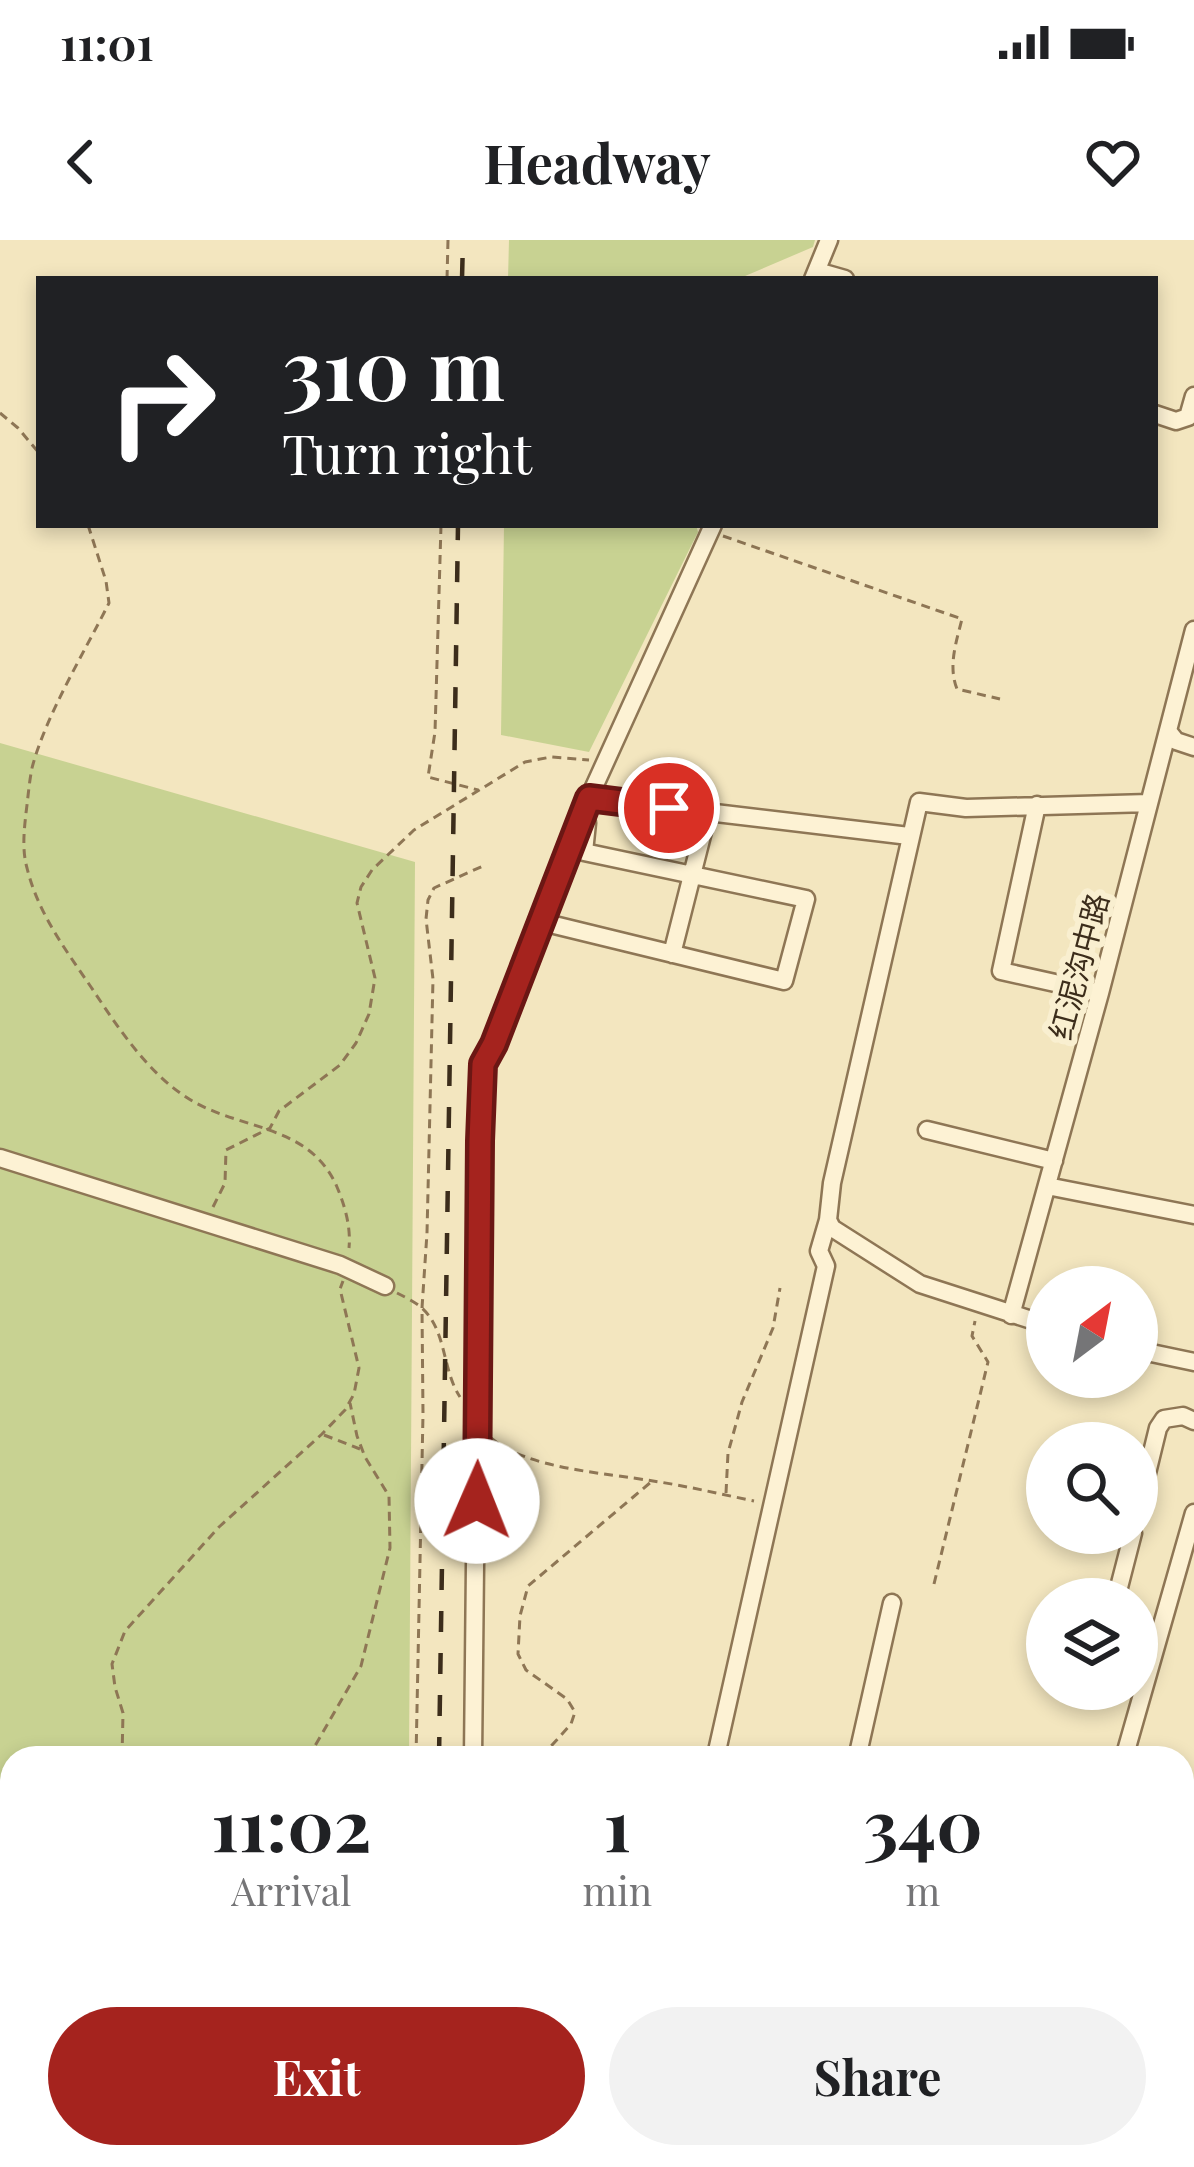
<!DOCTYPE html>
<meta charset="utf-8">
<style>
:root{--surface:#fff;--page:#f2f2f2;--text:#202124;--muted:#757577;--accent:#a5231e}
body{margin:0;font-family:"Playfair Display","Noto Sans SC",serif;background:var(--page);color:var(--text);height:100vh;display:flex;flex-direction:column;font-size:45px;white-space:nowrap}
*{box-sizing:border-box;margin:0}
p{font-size:39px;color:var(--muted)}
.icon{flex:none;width:66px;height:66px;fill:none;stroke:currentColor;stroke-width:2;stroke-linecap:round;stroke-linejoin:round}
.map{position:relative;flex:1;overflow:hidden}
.sheet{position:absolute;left:0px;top:1506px;width:1194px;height:423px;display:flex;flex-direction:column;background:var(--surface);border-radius:36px 36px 0 0;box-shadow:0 6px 18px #0003}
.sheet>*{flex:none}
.guide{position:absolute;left:36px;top:36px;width:1122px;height:252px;border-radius:0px;box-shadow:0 6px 18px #0003;background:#202124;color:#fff;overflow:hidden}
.needle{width:78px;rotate:32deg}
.fabs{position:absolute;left:1026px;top:1026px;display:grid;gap:24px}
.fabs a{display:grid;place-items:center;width:132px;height:132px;border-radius:50%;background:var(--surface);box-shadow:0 6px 18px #0003;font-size:60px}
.pin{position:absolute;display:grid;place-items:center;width:102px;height:102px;color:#fff;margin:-51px;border:6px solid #fff;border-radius:50%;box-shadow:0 3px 12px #0007}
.me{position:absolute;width:132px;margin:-66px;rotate:1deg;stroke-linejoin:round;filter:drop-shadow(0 0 9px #0008)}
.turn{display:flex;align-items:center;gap:42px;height:252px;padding:0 48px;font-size:54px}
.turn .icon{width:156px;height:156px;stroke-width:2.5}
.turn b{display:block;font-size:84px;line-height:102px}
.eta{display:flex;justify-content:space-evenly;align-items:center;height:204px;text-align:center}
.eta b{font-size:72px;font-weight:700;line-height:84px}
.cta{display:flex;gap:24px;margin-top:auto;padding:24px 48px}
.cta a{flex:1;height:138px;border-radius:72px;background:var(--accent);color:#fff;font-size:48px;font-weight:700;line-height:138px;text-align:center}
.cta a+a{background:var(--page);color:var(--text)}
.status{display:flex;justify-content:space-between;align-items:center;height:84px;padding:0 60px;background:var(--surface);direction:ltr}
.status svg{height:33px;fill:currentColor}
header{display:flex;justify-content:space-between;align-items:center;height:156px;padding:0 48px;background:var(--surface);font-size:54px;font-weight:700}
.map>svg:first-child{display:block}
.green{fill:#c8d292}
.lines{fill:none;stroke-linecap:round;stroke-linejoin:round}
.minor-casing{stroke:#8e7655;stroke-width:21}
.path{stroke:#8e7655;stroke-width:3;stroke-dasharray:9 6;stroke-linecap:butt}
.minor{stroke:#fdf2d4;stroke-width:16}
.rail{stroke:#3c2d1b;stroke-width:4.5;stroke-dasharray:21 21;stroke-linecap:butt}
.route-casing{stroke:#6b1714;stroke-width:30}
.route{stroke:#a5231e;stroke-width:21}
.labels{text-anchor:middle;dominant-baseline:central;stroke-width:12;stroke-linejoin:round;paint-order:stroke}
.street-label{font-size:30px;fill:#3c2d1b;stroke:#f9efd0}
</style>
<div class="status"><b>11:01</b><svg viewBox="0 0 49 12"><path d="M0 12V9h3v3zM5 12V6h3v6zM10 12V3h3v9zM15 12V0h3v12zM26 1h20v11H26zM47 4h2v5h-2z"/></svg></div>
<header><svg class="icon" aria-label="back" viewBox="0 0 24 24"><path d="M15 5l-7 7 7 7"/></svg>Headway<svg class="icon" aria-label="heart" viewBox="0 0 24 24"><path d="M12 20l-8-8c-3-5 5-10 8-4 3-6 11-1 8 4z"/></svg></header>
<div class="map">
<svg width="1194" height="1927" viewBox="0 0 1194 1927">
<rect width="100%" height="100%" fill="#f3e6bf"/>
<path class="green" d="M509,0h306l-2,7 -75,32h-230z
M504,285h192l2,7 -109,220 -88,-17z
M0,503l415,119 -6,896h-397v157l-12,-6z"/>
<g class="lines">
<defs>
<path id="minor" d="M817,31l28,8
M813,39l16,-39
M1155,174l21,7 12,-4 6,-21
M1168,491l8,10 18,6
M589,558l320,38
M1037,565l-36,166 99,22
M542,682l242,59 22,-82 -222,-47 3,-29
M672,714l36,-142
M927,890l127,31
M0,918l340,107 45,21
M1047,946l147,29
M1011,1075l89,-322 94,-363
M1047,1085l-127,-41 -88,-56 -4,-8 4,-37 87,-381 47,6 183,-5
M1137,1110l57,12
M1137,1274l21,-86 6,-9 19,-3 11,5
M1116,1359l17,-66
M473,1518l6,-579 4,-115 12,-20 94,-246 124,-273
M720,1518l-3,-7 109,-485 -7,-15 9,-31
M857,1518l35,-155
M1124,1518l70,-245
M695,1917l17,10
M464,1927v-10
M658,1927l5,-10"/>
</defs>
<use href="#minor" class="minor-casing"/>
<path class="path" d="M447,39l1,-39
M0,173l18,15 21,25
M88,285l18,56 3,22c-24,48 -64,114 -77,165 -3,15 -4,30 -6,45 -2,18 -4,37 1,55 11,45 38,81 64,119 26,39 55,84 95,110 51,34 123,25 151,90 8,19 14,40 12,61
M441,285l-6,207 -7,45 50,13
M723,296l239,83c-6,24 -14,47 -5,70l43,10
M213,967l12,-24 1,-33 44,-22 9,-17 61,-46 16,-22 13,-29 6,-36 -18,-75 4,-16 11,-17 42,-40 111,-68 26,-5 38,3
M397,1053c8,4 18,9 25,15 25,23 20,62 38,89
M324,1195l36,14
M491,1198c36,31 115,35 162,43 34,5 67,13 101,20
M726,1253l2,-40 14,-51 31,-74 7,-40
M934,1344l54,-222 -16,-26 3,-15
M122,1518l1,-45 -8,-26 -3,-23 13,-33 94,-104 103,-93 23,-24 9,-16 5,-26 -19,-79 3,-8
M308,1518l53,-92 29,-118 -1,-52 -24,-39 -8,-21 -7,-33
M416,1518l7,-344 -1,-106 5,-75 6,-254 -7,-60 2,-19 6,-12 49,-22
M544,1518v-4l27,-30 4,-12 -8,-13 -41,-29 -8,-16 2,-38 8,-30 123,-104
M1182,1766l6,2
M4,1840v15l8,6
M63,1917l5,10
M279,1927l4,-10"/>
<use href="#minor" class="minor"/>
<path class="rail" d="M462,39l1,-39
M439,1518l19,-1233
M433,1927v-10"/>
</g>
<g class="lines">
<defs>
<path id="route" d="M477,1261l3,-360 3,-77 11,-20 95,-246 80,10"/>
</defs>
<use href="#route" class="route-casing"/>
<use href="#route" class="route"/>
</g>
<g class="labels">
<g class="street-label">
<text transform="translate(1078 726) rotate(-75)">红泥沟中路</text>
</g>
</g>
</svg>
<div class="fabs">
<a><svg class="needle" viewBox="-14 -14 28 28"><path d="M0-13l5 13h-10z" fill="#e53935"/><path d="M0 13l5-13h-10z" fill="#757577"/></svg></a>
<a><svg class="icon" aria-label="search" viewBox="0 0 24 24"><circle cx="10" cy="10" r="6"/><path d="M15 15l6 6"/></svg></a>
<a><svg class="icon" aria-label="layers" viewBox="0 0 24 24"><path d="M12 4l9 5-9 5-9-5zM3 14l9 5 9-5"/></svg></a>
</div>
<div class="pin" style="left:669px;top:568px;background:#d93025"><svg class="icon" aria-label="arrive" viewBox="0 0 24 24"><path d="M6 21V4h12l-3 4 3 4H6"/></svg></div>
<svg class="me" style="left:477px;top:1261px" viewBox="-20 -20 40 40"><circle r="19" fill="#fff"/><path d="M0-13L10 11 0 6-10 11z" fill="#a5231e"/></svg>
<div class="guide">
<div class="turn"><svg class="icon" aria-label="right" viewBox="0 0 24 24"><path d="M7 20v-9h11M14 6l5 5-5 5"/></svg><div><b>310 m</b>Turn right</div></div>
</div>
<section class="sheet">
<div class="eta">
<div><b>11:02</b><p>Arrival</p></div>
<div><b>1</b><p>min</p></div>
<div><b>340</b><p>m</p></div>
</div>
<div class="cta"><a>Exit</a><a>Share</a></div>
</section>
</div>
